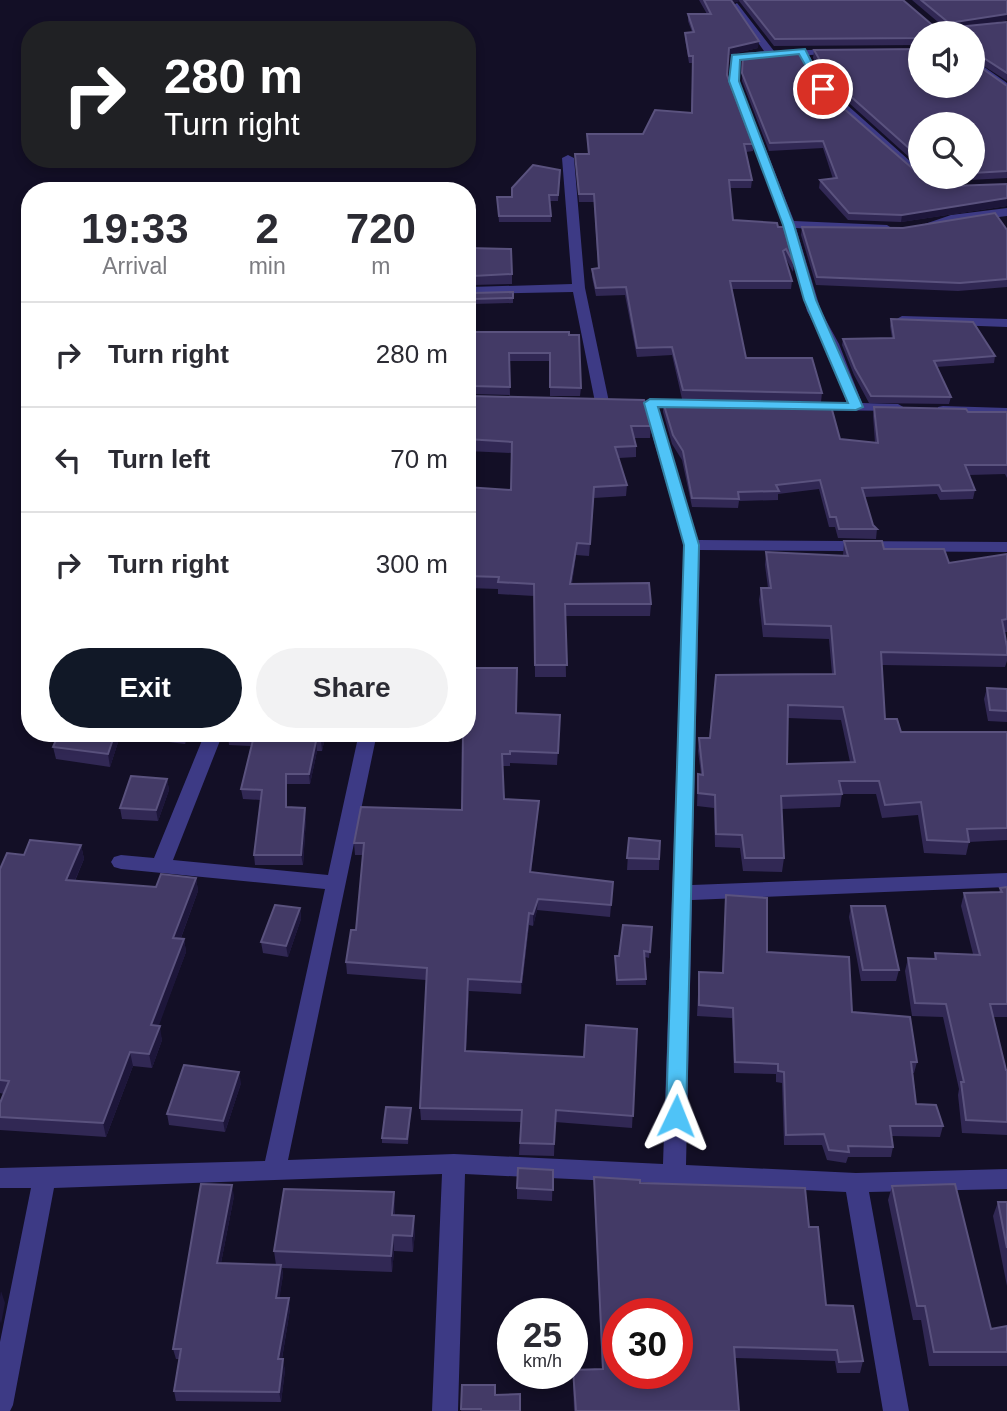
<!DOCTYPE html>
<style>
:root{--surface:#fff;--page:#f2f2f3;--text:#2b2b33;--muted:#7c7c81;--line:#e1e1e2;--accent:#111827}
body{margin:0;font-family:Arial,sans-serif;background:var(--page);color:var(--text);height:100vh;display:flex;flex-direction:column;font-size:26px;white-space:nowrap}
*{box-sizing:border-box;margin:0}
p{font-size:23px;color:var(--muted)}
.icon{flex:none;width:38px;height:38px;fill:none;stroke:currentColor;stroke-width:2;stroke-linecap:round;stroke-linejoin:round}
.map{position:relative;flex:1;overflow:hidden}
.drawer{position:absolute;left:21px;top:182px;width:455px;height:560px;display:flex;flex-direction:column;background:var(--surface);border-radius:28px;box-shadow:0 4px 10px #0003}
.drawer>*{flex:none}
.top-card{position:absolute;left:21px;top:21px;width:455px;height:147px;border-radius:28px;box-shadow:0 4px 10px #0003;background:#202124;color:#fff;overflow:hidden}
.tools{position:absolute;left:908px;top:21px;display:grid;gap:14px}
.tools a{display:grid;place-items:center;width:77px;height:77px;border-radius:50%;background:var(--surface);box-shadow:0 4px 10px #0003;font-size:35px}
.speed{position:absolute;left:497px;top:1298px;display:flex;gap:14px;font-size:35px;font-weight:700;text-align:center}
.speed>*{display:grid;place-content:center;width:91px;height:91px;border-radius:50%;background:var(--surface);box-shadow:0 4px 10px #0003;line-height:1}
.speed small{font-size:18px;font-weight:400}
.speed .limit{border:10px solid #d22;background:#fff;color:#111}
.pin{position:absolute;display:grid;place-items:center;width:60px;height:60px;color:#fff;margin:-30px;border:4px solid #fff;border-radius:50%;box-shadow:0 2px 7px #0007}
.me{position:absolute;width:77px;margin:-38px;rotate:2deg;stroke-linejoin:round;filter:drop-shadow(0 0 5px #0008)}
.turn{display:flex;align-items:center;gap:24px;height:147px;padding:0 28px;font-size:32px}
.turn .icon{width:91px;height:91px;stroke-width:2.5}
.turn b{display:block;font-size:49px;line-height:60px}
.eta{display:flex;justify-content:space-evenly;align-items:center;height:119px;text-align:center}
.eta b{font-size:42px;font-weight:600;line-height:49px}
.primary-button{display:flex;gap:14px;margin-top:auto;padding:14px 28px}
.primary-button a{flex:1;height:80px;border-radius:42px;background:var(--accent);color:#fff;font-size:28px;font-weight:600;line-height:80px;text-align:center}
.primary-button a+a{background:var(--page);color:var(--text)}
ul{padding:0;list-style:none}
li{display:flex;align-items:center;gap:21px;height:105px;padding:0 28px;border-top:2px solid var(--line)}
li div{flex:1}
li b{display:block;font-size:26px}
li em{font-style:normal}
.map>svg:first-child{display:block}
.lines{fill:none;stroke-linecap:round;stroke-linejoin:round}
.minor{fill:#3d3a85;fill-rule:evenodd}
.wall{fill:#312854;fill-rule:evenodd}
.shaded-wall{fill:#1d163a}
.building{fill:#433a66;stroke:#5a527e;stroke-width:2;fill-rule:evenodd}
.route{fill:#4fc3f7;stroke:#337fa1;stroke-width:2}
</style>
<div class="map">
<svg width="1007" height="1411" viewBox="0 0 1007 1411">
<rect width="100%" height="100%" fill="#130f26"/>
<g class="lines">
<path class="minor" d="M737,3l37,48 69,-2v4l-4,1 -30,1 18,32 93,83v7h5l-9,1 -97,-87 -20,-35 -59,3 -1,22 55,140 93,4 6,4 -6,4 -91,-5 25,83 18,33 23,59 36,1 7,4 -2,3 -96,-1 -7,-4 7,-4 40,1 -22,-59 -18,-33 -24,-87 -54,-143 2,-26 33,-4 -32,-45z
M973,59l34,24v8l-34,-24z
M568,155l6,3 11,130 24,114 -7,4 -7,-4 -22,-110 -106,2v-6l3,-1 102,-3 -10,-126z
M1007,208v8l-55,7 -30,8 -6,-4 35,-12z
M902,316l105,3v8l-110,-4 -2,-3z
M650,399l7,4 41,137 309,2v10l-307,-2 -8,335 315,-12v14l-315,13 -6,265 170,8 151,-4v20l-138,3 40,219h-26l-37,-219 -381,-18 -7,237h-26l10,-237 -388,14 -41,217 -3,6h-10v-69l31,-154h-31v-20l265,-7 60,-272 -204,-20 -7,-2 -3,-5 3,-5 7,-2 33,3 51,-125h18l-50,127 155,15 31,-142h18l-89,427 166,-6 209,10 21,-619 -41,-142z
M943,406l64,2v8l-69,-3v-6z"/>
</g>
<path class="wall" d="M699,0h204l34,29 8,-1 -33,-28h95v21v-1l-28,5 28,-3v59l-34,-22v-26h-53v12l-146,1 -35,-45 -7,2 26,45 -30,7 -1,20 26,69v7l-7,1 6,28 -1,8h-22l4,32 45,7 16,37 -1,8 -8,-15 7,24 -1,8h-59l14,69 76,35 -1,9 -139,-3 -10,-44 -35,2 -12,-62 -29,1 -4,-19v-8l6,-1 -4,-66h-15l-4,-48h13l-1,-20h56l48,-21 2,-50h-4l-4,-24v-6l7,-1 -4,-11v-7h19z
M814,50l193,36v92l-56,3 -20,-4h42v-53h-53v43l-91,-82 -16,-27z
M743,54l75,32 109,94 25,6 55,-2v22l-106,16 -53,-2 -29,-32 1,-8 13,-1 -10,-31 -54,3 -27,-70z
M560,170l-2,31h-8l1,21h-52l-2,-25h15z
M802,227l205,3v57l-49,4 -142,-6 -15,-50z
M467,252l45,22v10l-39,1v-5l-6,-3z
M513,292v11l-40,1v-11z
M891,319l104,37 -1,7 -58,4 15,30 -2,7 -80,-1 -15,-28 -12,-30 1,-6 49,-1 -2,-12z
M473,332h96l12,56 -1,8h-30v-35h-41l1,34 -38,-1z
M663,402l177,37 35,4 -2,-27 1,-9 94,5h39v66l-2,-4 -36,1 6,15 -2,9 -33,1 -3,-6 -72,3 8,28 4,4 -1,10 -38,-1 -3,-11h-6l-10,-38 -41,5v6l-39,1 -1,7 -46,-1 -10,-47 -10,-16 -9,-32z
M467,410l184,16 -1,12h-16l2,8v11l-17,1 8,27 -1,11 -32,2 -5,58 -13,-1 -4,29 79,20 -1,12h-85l1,61h-31l-1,-81 -36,-2v-5l-31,-1v-101l44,3 1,-37 -45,-2z
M844,541l105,22 58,-9v78h-3l3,15v14l-2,6 -123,-2 3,54 16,13h106v108l-38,2 -3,13 -42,-2 -6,-38 -36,3 -6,-24h-34l-2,13 -59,2 3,49 -2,14 -39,-1 -3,-23 -25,-1 -1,-39 -17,-2 1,-32h3l-3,-23 1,-13h11l122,-64 -3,-35 -66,-2 -4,-37 2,-12h7l-3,-23 1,-13 77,4zM788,718l53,2 9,42 -63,2z
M987,688l20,1v33l-19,-1 -4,-22z
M516,713l44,2 -3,50 -47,-2v3h-7l1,33 34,14 -7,59 82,10 -3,35 -73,-7 -4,16 -4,-1 -8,69 -52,-3 -3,60 118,6 53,-28 -5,99 -77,-6 -1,34 -35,-1 2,-33 -100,-2 -1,-12 6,-128 -79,-6 -1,-12 10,-32 7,-75h-8l-1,-12 108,-33z
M59,733h131l-5,11 -65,-8 -10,31 -54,-8 -3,-12z
M326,733l-4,18h-5l-7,33h-23v23l19,11 -3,47h-48l-1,-10 7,-55 -18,-1 -2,-10 10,-43 -22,-1 -1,-10z
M167,779l2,11 -11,31 -36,-2 -2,-11z
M629,838l31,3 -1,29h-32z
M81,845l3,14 -9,22 81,6 40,-9 2,13 -17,47 3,1 2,13 -28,74 4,14 -10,28 -19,-2 -27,71 -106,-7v-27l4,-9 -4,-1v-224l24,-14z
M1007,887v130h-14l13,53h1v65l-45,-2 -4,-38 1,-6 -16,-72 -31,-1 -7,-45 3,-13 26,1 1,-6 38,1 -12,-48 3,-13 35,-1 1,-4z
M726,895l41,57 85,60 65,50 -3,11h-1l3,31 27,22 -3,11 -48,-1 1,11 -2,10h-43l-2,6 -19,-3 -5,-15h-38l-2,-62 -6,-1v-8l-42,-1 -2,-55 -35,-2 2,-44 23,1z
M851,906l48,64 -3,11h-35l-12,-64z
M300,908l1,11 -13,38 -25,-4 -2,-11z
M652,927l-3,31 -4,-1 1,28h-30l-1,-29h4z
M241,1083l-16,49 -56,-7 -2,-11z
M411,1108l-3,36 -26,-1v-5z
M553,1170l-1,31 -35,-2v-11z
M594,1177l46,6 169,44 17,78 37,56 -3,12h-23l-2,-12 -100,-3 4,53h-165l-1,-30v-11l29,-1 -8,-180z
M892,1186l99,143 16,-3v40h-78l-8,-46h-8l-25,-120z
M394,1192l1,23 20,17 -2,20 -19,-1 -2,21 -110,-4 1,7 -4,23 11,11 -8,50 3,11 -4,32 -105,-1 -2,-10 5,-32h-3l-3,-10 61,-153 -13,67 55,2 -2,-14z
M998,1202h9v84l-14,-70z
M462,1385l33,10 25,16h-59z"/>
<path class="shaded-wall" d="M731,0h8v1l-8,3z
M1007,14v6l-59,10 1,-7z
M759,41l-1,7 -30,7 1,-7z
M1007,198v8l-106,16 1,-7z
M577,543l-1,12 -6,41v-12z
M115,733h5v3l-10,31 -2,-13z
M184,733h6l-5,11z
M323,733h3l-4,18 -1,-10z
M316,741l1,10 -7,33 -1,-10z
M286,774l1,10v33l-1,-10z
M167,779l2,11 -11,31 -2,-11z
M539,801l-1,12 -8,71v-12z
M305,808l1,10 -3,47 -2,-10z
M81,845l3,14 -15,35 -3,-14z
M196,878l2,13 -22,60 -3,-13z
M538,899l-1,11 -4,16v-12z
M300,908l1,11 -13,38 -2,-11z
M529,913v12l-8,69v-12z
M184,939l2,13 -32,87 -3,-14z
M468,979l1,12 -4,72v-12z
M160,1026l2,14 -10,28 -3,-14z
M130,1052l3,14 -27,71 -3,-14z
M239,1072l2,11 -16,49 -2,-11z
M232,1185l2,11 -15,77 -2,-10z
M394,1192l1,16 -2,23 -1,-16z
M414,1216l1,16 -2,20 -1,-16z
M393,1235l1,16 -2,21 -1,-16z
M281,1265l2,10 -5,34 -2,-11z
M1,1291l4,12 -4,21 -1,-4v-23z
M289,1298l1,11 -10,61 -2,-11z
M283,1359l2,11 -4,32 -2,-10z"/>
<path class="building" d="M704,0h27l28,41 -30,7 -2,27 26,69h-9l8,36h-23l4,40 44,3 1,4h6l10,37 -8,-15 -3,2 9,30h-62l16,77h66l10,35 -139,-3 -11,-43 -35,1 -11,-61 -30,1 -4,-19 7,-1 -5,-74h-15l-4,-40h14l-2,-20h56l12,-24 37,3 1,-57h-4l-4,-23 9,-1 -6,-18h23z
M744,0h159l34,29 70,-7v51l-34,-22v-18h-53v5l-145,1z
M921,0h86v14l-58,9z
M920,49v37h53v-24l34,24v85l-34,2v-49h-53v34l-90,-80 -16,-28z
M798,51l20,35 102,89v2h3l4,3 25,6 55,-2v14l-105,17 -53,-2 -29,-33 17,-2 -14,-37 -53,2 -28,-70 1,-19z
M533,165l27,5 -2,25h-9l2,21h-52l-2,-19h15v-9z
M995,213l12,17v49l-47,4 -143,-6 -15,-50 101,1z
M468,248l43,1 1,25 -39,2v-6l-6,-2z
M513,292v6l-40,1v-6z
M891,319l82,3 22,34 -61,5 17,36 -80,-1 -16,-28 -12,-29 51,-1z
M473,332h96v3h10l2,53 -31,-1v-34h-41l1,34 -38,-1z
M472,396l172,4 7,26h-20l5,20 -21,1 12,38 -33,2 -4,57 -13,-1 -7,41 79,-1 2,21h-86l2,61h-32l-1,-81 -36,-2 1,-5 -32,-1v-89l44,3 1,-48 -45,-3v-29h4z
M663,402l168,4 9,33 38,4 -4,-36 92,2 2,3h39v53h-42l10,25 -33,1 -3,-6 -77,3 11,37 4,4h-38l-3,-12h-6l-10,-37 -44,5 3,6 -41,1 1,7 -47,-1 -9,-47 -10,-16z
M844,541h38l2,8h60l5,14 58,-9v65l-5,1 5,27v8l-126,-3 4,67h12l4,13h106v96l-40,1 2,13 -42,-2 -6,-38 -36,3 -6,-24h-40l3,13 -61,2 3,62h-39l-3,-23 -26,-1 -1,-39 -17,-2v-19l5,1 -4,-37h11l6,-63 119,-1 -4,-48 -66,-2 -4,-36h10l-5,-36 82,4zM788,705l55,2 12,55 -68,2z
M469,668h48l-1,45 44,2 -2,38 -48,-2v3h-8l2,45 35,2 -9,71 83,10 -2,23 -73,-6 -5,15 -4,-1 -8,69 -53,-3 -3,72 119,6 2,-32 51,4 -4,87 -77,-6 -2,34 -34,-1 2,-33 -102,-2 7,-140 -81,-6 5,-32h5l8,-87h-10l7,-36 101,3 1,-77h4v-39z
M987,688l20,1v22l-17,-1z
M59,733h56l-7,21 -55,-7z
M228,733h95l-2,8h-5l-7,33h-23v33l19,1 -4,47h-47l8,-65 -21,-1 13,-53 -26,-1z
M131,776l36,3 -11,31 -36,-2z
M629,838l31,3 -1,18 -32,-1z
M30,840l51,5 -15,35 90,7 5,-13 35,4 -23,60 11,1 -33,86 9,1 -11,28 -19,-2 -27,71 -103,-6v-14l9,-22 -9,-1v-211l7,-16 17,2z
M1007,887v117h-17l16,66h1v52l-41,-2 -5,-38h3l-18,-78 -31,-1 -7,-45 28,1 -1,-6 45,2 -16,-62 38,-1 -2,-4z
M726,895l41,3v54l82,5 3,55 58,5 7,45h-6l5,42 20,1 7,21h-53l3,21 -45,-1 1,6 -20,-2 -5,-16 -38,1 -2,-63 -6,-1v-7l-43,-2 -2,-54 -34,-3v-33l24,1z
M275,905l25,3 -14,38 -25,-4z
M851,906h34l14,64h-36z
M623,925l29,2 -2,25 -6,-1 2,28 -29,1 -2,-24h4z
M184,1065l55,7 -16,49 -56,-7z
M386,1107l25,1 -4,31 -25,-1z
M518,1168l35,2v20l-36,-2z
M594,1177l46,3v3l165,5 4,39h9l8,78 27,1 10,55 -24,1 -2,-12 -103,-3 5,64h-163l-3,-41 30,-1zM618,1314h59v60h-59z
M201,1184l31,1 -15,78 64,2 -5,33h13l-11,61h5l-4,33 -105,-1 7,-42h-8z
M955,1184l36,145 16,-3v26h-73l-9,-46h-8l-25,-120z
M284,1189l110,3 -2,23 22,1 -2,20 -19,-1 -2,21 -117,-5z
M998,1202h9v46z
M462,1385h33v10l25,-1v17h-39v-2h-20z"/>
<path class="route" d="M805,49l21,42h-6l-21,-37 -59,6 -1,21 55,144 22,75 47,107 -7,3 -198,-3 41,138 -13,571 -3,6h-14l-3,-6 18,-571 -40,-142 6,-4 198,4 -44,-103 -21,-75 -54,-144 3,-26z"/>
</svg>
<div class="tools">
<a><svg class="icon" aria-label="sound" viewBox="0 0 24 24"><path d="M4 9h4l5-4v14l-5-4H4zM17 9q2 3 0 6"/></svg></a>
<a><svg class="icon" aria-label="search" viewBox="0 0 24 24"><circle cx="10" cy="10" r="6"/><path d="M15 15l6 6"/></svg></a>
</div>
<div class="speed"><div>25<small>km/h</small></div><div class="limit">30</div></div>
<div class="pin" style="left:823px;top:89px;background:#d93025"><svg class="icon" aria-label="arrive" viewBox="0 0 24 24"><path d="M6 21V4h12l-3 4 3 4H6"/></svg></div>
<svg class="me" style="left:676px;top:1116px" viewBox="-20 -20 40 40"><path d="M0-17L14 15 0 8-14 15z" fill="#4fc3f7" stroke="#fff" stroke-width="4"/></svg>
<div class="top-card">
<div class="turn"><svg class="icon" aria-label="right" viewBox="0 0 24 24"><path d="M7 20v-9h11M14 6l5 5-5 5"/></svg><div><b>280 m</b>Turn right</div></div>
</div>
<section class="drawer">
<div class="eta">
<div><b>19:33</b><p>Arrival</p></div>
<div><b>2</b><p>min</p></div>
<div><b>720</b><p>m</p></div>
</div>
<ul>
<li><svg class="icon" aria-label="right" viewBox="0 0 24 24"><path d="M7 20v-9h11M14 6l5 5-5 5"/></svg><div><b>Turn right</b></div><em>280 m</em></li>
<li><svg class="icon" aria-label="left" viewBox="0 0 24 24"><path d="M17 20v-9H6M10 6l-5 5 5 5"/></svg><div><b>Turn left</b></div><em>70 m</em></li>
<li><svg class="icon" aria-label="right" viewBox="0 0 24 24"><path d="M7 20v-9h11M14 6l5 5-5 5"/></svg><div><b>Turn right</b></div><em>300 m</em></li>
</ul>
<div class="primary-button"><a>Exit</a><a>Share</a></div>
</section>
</div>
